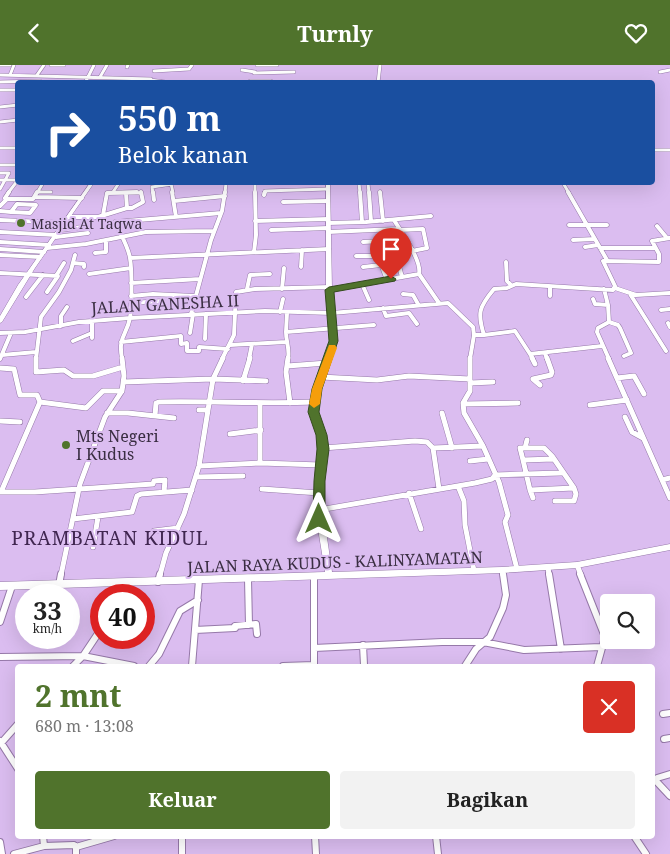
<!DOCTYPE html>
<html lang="id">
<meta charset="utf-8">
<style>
:root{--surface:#fff;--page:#f2f2f2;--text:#222;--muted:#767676;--accent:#50732c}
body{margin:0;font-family:"Noto Serif",serif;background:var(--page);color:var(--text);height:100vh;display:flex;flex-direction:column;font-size:19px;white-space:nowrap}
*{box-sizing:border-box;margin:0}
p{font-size:16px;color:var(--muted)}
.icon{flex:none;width:28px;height:28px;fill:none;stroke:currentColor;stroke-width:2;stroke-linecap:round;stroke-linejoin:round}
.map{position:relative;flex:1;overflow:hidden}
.panel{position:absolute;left:15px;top:599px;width:640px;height:175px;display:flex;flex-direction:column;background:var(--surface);border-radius:5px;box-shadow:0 5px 20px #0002}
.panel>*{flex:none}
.top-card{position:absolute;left:15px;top:15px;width:640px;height:105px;border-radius:5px;box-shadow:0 5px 20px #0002;background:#1a4fa0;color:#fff;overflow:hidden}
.fabs{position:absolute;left:600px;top:529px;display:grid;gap:10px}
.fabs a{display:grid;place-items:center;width:55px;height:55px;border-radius:5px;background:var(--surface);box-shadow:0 5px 20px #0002;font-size:25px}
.speed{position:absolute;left:15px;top:519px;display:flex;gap:10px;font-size:25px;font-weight:700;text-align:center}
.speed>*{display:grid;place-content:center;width:65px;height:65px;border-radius:50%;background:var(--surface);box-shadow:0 5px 20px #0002;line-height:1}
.speed small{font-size:12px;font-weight:400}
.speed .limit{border:8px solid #d22;background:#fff;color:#111}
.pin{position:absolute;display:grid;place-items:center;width:42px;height:42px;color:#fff;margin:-51px -21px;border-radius:50% 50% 50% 0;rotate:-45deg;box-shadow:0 0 5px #0007}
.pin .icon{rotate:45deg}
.me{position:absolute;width:55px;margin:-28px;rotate:0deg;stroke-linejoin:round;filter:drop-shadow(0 0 4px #0008)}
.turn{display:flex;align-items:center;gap:18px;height:105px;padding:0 20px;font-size:22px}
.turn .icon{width:65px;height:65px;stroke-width:2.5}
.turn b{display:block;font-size:35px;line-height:42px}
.round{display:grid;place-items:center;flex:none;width:52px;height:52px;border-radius:5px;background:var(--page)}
.overview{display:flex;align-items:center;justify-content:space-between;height:85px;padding:0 20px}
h1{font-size:30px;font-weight:700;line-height:38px;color:var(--accent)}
.button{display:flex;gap:10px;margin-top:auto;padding:10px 20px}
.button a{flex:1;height:58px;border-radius:5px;background:var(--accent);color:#fff;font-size:20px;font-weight:700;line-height:58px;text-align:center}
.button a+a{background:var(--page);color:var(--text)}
header{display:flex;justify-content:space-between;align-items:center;height:65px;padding:0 20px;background:var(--accent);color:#fff;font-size:22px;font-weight:700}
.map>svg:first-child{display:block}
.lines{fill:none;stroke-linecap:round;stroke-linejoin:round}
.street-far3-casing{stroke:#9679a9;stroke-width:4}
.street-far2-casing{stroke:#9679a9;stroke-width:5}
.street-far1-casing{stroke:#9679a9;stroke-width:6}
.street-casing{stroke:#9679a9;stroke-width:8}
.secondary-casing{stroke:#9679a9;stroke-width:1}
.street-far3{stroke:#fff;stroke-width:3}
.street-far2{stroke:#fff;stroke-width:4}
.street-far1{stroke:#fff;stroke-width:5}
.street{stroke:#fff;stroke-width:6}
.secondary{fill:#fff;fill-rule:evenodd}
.route{fill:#50732c;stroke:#344b1d}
.slow{fill:#f59e0b}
.poi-dot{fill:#50732c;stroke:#dbbdf0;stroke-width:2}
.labels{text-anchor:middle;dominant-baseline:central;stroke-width:4;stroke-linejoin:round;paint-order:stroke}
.far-poi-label{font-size:14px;fill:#3a2e42;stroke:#dbbdf0;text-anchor:start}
.street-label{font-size:16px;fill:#3a2e42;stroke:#dbbdf0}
.poi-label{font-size:16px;fill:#3a2e42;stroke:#dbbdf0;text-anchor:start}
.quarter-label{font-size:19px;letter-spacing:1px;fill:#402650;stroke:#dbbdf0}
</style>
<header><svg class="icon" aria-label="back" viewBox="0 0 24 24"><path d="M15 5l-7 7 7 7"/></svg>Turnly<svg class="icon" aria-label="heart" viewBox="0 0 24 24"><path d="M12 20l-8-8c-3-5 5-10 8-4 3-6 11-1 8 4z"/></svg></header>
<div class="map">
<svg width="670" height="789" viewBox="0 0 670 789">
<rect width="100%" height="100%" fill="#dbbdf0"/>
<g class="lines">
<defs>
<path id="street-far3" d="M0,0h10
M51,0h13
M257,0h20
M127,2l1,-2
M242,5l13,2
M154,6l35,-2 3,-4
M660,7l10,-2
M254,8l40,-1
M0,10l151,4
M10,10l4,-10
M37,10l7,-10
M100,12l7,-12
M150,15l23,3
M250,16h21
M0,17l40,-1 -1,2
M85,18l9,-18
M378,18l2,-18
M0,25h18
M0,42l18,-2
M0,57l18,-2
M0,83h18
M652,85h18
M0,100h18
M0,108h9l-9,16
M0,115h18
M171,118l2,10
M255,118v10
M359,118l1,10
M368,118l1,10
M563,118l6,10
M38,127h13
M113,127l6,-9
M8,128l10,-13
M37,128l6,-10
M107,128h34
M153,128l-1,-6 20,-3
M225,128l1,-10
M264,128l1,-2 63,-2"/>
<path id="street-far2" d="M153,127l1,8
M172,127l4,25
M360,127l2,30
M369,127l2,29
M380,127l3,29
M568,127l39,68
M264,130l1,-3
M36,132l46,1
M7,134l-2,-1 4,-6
M174,136l51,-5
M283,137l45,-1
M17,139l19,1 -6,8 -19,-1z
M0,141l7,-7h26l4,-7
M127,143h5l11,-6 -2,-10
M0,146l11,1
M103,150l4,-22 30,-1
M69,152h29l29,-9 -1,-15
M0,155l65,3
M255,156l73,-2
M328,158l38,-1 65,-6
M569,160h18
M587,160h20
M657,161l10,12
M60,165l22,-3
M271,165l57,-2
M399,165l24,-1 4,19 -15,3
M0,167l56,3
M328,167l70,-3
M56,172l32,-4
M573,175l22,-1
M0,177l49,3
M363,177l41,-2
M385,182l4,19
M585,182l13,-2
M47,183l39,-4 60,-12 68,-1
M600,183h54
M0,184l44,3
M254,187l2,-17 -1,-43
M95,188l11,-1v-12
M0,190l40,2
M356,191h22l9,24
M130,193l199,-9
M506,197l1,19 4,4
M73,198l11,1v3
M382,201h17l3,11
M301,202l1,-17
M363,202l18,-2
M0,208l58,3 -11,16
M89,209l42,-6
M419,209l20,29
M56,211l8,-13
M131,218l69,-4
M362,219l7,16
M550,222v9
M615,223l21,7 34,-2
M247,224l3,-14 20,-1
M282,224l2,-21
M604,224l4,16 1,17 -11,6 -1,4 12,27
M329,225l90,-16c3,-14 -18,-42 -25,-54
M403,229l10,1 5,9
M630,229l36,57
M131,231l22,-2 41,2
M26,232l17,-22
M593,234l2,5 13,1
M131,238l32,-2
M383,243l3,8 23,-3 8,11
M661,245l9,-1
M280,247l3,-13
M191,249l20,-74 11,-29 3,-19
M92,256v17
M609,257l9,3 2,3 11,25 -7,3
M668,258l2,4
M61,261v-10l6,-9
M286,267l1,-19
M0,268l25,-1 54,-10 51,-4 135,-7 67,2 116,-10 25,24 1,8h10c-7,-22 -5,-28 10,-46l13,-1 9,-4 97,6 2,-4 -12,-25 56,1v-8l-7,-13 18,-3
M190,268l3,-19
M484,270l31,-4 15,23 72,-8
M205,274l1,-25
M73,276l19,-8
M121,277l60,-6v8l6,-1v8h12v-4l29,2
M230,280l56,-3
M545,288l2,6
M530,289l3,5
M2,290l34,-3
M0,294l11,-26
M36,294l5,-42 18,-25 12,-22 4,-15
M122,294c-4,-23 4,-22 8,-41 2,-12 2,-48 0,-60 -2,-12 -10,-25 -15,-36l106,-9
M222,294l12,-24 2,-43 19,-3 75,-2
M249,294l3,-15
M288,294c2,-10 -2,-17 -2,-27l88,-7
M470,294l4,-24"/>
<path id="street-far1" d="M36,293v14l28,-2 9,6h20l30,-9
M288,293l-2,14 4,31
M470,293v33l-7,12 1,10 19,33 16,36 9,33 -3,7 12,47
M532,293l3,6
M608,293l62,140
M287,301l40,-3
M0,303l14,1 6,26h17l3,7
M321,312l56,3 32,-4 61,3
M617,313l17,-2 10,18
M243,316l7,-23
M123,317l90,-3 53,2
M470,318l23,-1
M540,320l-7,-6 18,-4 1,-3 -5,-14
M260,339v59
M463,339l55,-1
M590,340l37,-5
M199,345h9
M107,348h21l46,5
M442,348l10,35
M155,351l1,-13 3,-1c52,-1 104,2 156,0
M625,352l7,15 11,6
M0,356l20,1
M230,369l31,-4
M323,383l92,-7 12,1 6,6 50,-2
M433,383l6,41
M525,383l2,-8
M554,394l-31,1 -3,-12h24l8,8 22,32 2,6 -2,7h-19
M523,395l7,30 44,-2
M470,396l18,-2
M199,401l61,-3 61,2
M196,412l47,-1
M662,415l8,-2
M458,421l6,15 1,24 9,46
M262,424l57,4
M530,425l3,8
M0,427h35l118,-8 1,-3 11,-1 -1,12
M1,427l39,-90 46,6 17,-17h19
M409,428l12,36
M319,445l156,-27 17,-4 3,-4 66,-2
M73,454l59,-7 5,-16 4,-2 51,-4
M154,466l24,-3
M93,482l5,-30
M577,500l4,10
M548,502l1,8
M502,505l1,5
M61,510l19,-91 25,-67 17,-26 2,-15 -2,-18
M160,510l6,-22 18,-39 15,-48 14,-87 10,-21"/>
<path id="street" d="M549,509l12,75
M580,509l25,63 -8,29
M314,511v90
M248,514l1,46
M158,517l2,-8
M59,520l2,-11
M119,530l6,-11
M0,557l12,-36
M195,565l40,-2v-2l21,-2 1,10
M363,580l1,20
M314,583l128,-6h41l41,8 77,-3
M0,592l83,-1 51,10
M73,601l10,-10 18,-27
M149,601l10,-12 21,-43 18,-11
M192,601l7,-86
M283,601l31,-1
M465,601l11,-17 14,-12 13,-29 3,-13 -3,-21
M663,649l7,-1
M664,674l6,-1
M0,676l18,28
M2,677l16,-18
M670,709l-13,4 -1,3 14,15
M43,771l1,10 30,-1 2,2v7
M182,771v18
M315,771l1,18
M436,771l2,18
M634,771l12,18
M0,777l2,12
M76,782l38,-11
M14,789l30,-8"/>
<path id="secondary" d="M90,118h4l-59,85 -33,54 -2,1v-7l18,-31z
M326,118h4l2,107 5,51 -17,48 -3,23 8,27 -2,71 9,62 170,-5 75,-5 93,-18v6l-93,18 -75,5 -502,17v-8l325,-10 -10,-62 4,-71 -8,-27 3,-23 17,-48 -5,-51z"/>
</defs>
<use href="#street-far3" class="street-far3-casing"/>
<use href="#street-far2" class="street-far2-casing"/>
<use href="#street-far1" class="street-far1-casing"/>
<use href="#street" class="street-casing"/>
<use href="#secondary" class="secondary-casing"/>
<use href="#street-far3" class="street-far3"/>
<use href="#street-far2" class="street-far2"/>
<use href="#street-far1" class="street-far1"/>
<use href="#street" class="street"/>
<use href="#secondary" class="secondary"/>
</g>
<path class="route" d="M391,211l5,3 -1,2 -61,11 4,49 -16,48 -3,23 8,23 2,14 -4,32v38l-1,3h-9l-2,-3 1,-38 3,-32 -1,-14 -8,-23 4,-23 17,-48 -4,-51 4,-3z"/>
<path class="slow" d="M329,280h6l2,3 -15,41 -2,15 -6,4 -5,-4 3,-15z"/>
<g class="poi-dot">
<circle cx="21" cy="158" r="5"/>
<circle cx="66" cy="380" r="5"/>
</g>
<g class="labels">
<g class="far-poi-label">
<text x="31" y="158">Masjid At Taqwa</text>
</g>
<g class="street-label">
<text transform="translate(165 239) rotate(-3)">JALAN GANESHA II</text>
<text transform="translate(335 497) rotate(-2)">JALAN RAYA KUDUS - KALINYAMATAN</text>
</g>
<g class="poi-label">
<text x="76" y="371">Mts Negeri<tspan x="76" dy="18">I Kudus</tspan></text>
</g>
<g class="quarter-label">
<text x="110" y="473">PRAMBATAN KIDUL</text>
</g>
</g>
</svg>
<div class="fabs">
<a><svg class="icon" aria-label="search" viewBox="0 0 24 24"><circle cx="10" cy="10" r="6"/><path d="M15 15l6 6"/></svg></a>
</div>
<div class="speed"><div>33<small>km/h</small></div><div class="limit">40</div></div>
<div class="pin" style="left:391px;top:214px;background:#d93025"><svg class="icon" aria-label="arrive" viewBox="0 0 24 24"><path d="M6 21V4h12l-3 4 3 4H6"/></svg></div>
<svg class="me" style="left:319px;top:454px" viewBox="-20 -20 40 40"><path d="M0-17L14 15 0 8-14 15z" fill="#50732c" stroke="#fff" stroke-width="4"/></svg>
<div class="top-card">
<div class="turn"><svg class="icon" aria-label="right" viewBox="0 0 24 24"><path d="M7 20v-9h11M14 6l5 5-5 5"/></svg><div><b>550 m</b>Belok kanan</div></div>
</div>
<section class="panel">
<div class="overview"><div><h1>2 mnt</h1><p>680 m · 13:08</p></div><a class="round" style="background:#d93025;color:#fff"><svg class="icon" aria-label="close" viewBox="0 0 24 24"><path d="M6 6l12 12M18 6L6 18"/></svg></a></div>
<div class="button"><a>Keluar</a><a>Bagikan</a></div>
</section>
</div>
